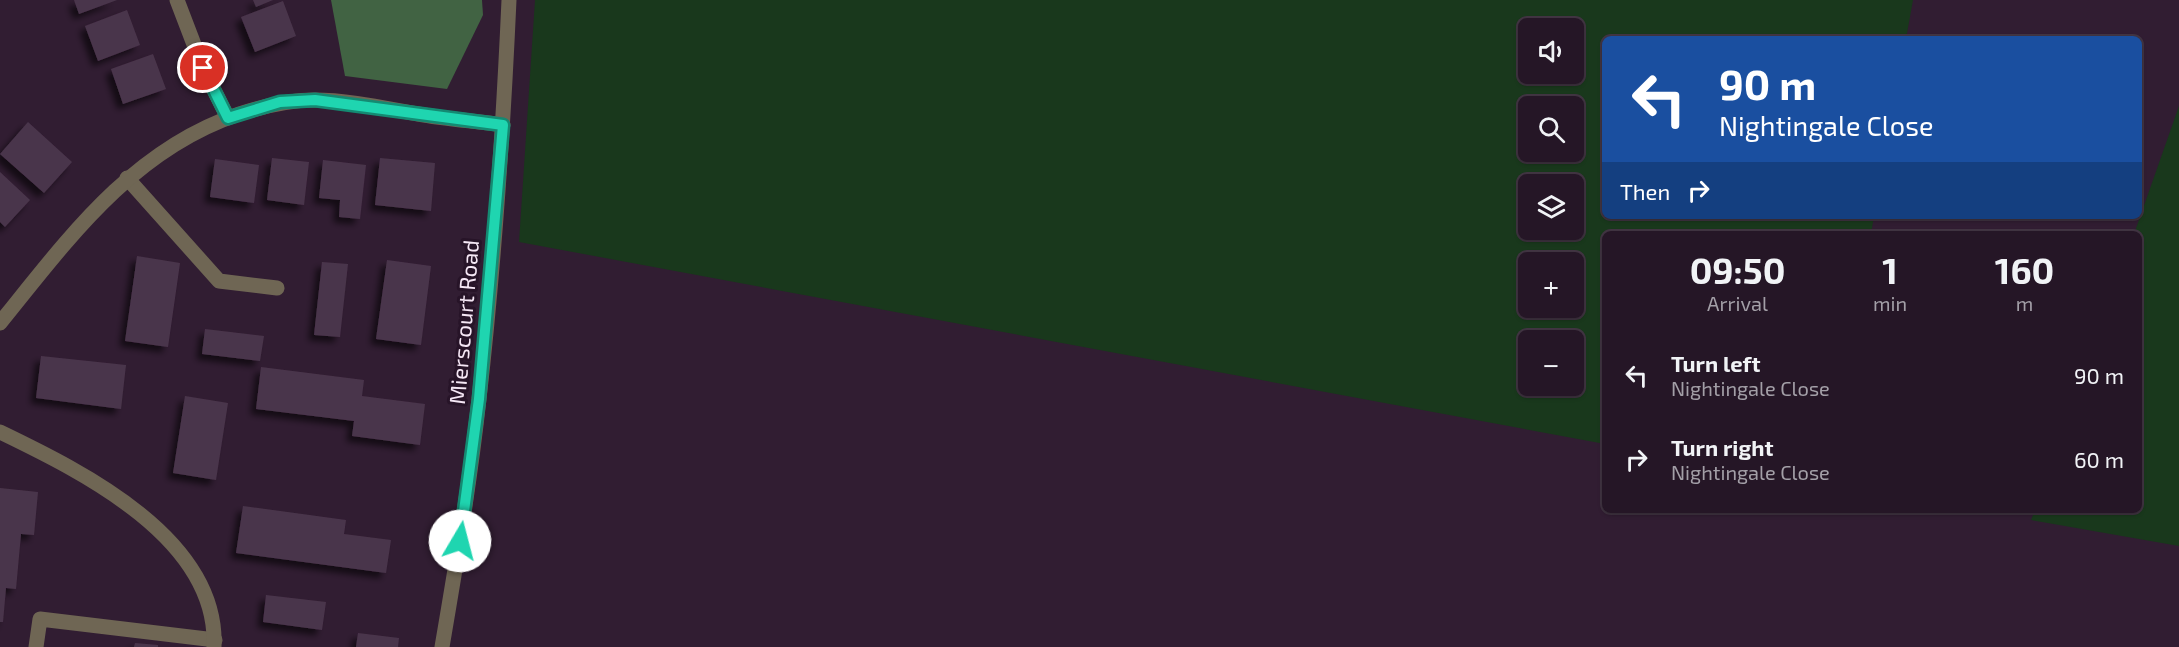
<!DOCTYPE html>
<meta charset="utf-8">
<style>
:root{--surface:#251626;--page:#312332;--text:#f1f3f6;--muted:#a39fa7;--line:#423543}
body{margin:0;font-family:"Exo 2",sans-serif;background:var(--page);color:var(--text);height:100vh;display:flex;flex-direction:column;font-size:22px;white-space:nowrap}
*{box-sizing:border-box;margin:0}
p{font-size:20px;color:var(--muted)}
.icon{flex:none;width:33px;height:33px;fill:none;stroke:currentColor;stroke-width:2;stroke-linecap:round;stroke-linejoin:round}
.map{position:relative;flex:1;overflow:hidden}
.details{position:absolute;left:1602px;top:231px;width:540px;height:282px;display:flex;flex-direction:column;background:var(--surface);border-radius:9px;box-shadow:0 2px 4px #0004,0 0 0 2px var(--line)}
.details>*{flex:none}
.guide{position:absolute;left:1602px;top:36px;width:540px;height:183px;border-radius:9px;box-shadow:0 2px 4px #0004,0 0 0 2px var(--line);background:#1a4fa0;color:#fff;overflow:hidden}
.controls{position:absolute;left:1518px;top:18px;display:grid;gap:12px}
.controls a{display:grid;place-items:center;width:66px;height:66px;border-radius:9px;background:var(--surface);box-shadow:0 2px 4px #0004,0 0 0 2px var(--line);font-size:30px}
.pin{position:absolute;display:grid;place-items:center;width:51px;height:51px;color:#fff;margin:-26px;border:3px solid #fff;border-radius:50%;box-shadow:0 2px 6px #0007}
.me{position:absolute;width:66px;margin:-33px;rotate:8deg;stroke-linejoin:round;filter:drop-shadow(0 0 4px #0008)}
.turn{display:flex;align-items:center;gap:21px;height:126px;padding:0 18px;font-size:27px}
.turn .icon{width:78px;height:78px;stroke-width:2.5}
.turn b{display:block;font-size:42px;line-height:51px}
.then{display:flex;align-items:center;height:57px;padding:0 18px;background:#0003;gap:12px;font-size:22px}
.eta{display:flex;justify-content:space-evenly;align-items:center;height:102px;text-align:center}
.eta b{font-size:36px;font-weight:700;line-height:42px}
ul{padding:0;list-style:none}
li{display:flex;align-items:center;gap:18px;height:84px;padding:0 18px}
li div{flex:1}
li b{display:block;font-size:22px}
li em{font-style:normal}
.map>svg:first-child{display:block}
.green{fill:#19381c;fill-rule:evenodd}
.forest{fill:#416343}
.building{fill:#4a354b;filter:url(#shadow)}
.lines{fill:none;stroke-linecap:round;stroke-linejoin:round}
.service{stroke:#6f6654;stroke-width:15}
.minor{stroke:#6f6654;stroke-width:15}
.tertiary{stroke:#6f6654;stroke-width:15}
.route-casing{stroke:#148a72;stroke-width:15}
.route{stroke:#1fd5b0;stroke-width:10}
.labels{text-anchor:middle;dominant-baseline:central;stroke-width:6;stroke-linejoin:round;paint-order:stroke}
.street-label{font-size:22px;fill:#f5e7f5;stroke:#271428}
</style>
<div class="map">
<svg width="2179" height="647" viewBox="0 0 2179 647">
<defs>
<filter id="shadow"><feDropShadow dx="-5.5" dy="5.5" stdDeviation="3" flood-color="#0009"/></filter>
</defs>
<rect width="100%" height="100%" fill="#311d32"/>
<path class="green" d="M535,0h1378l-7,39h-301v177h269l-3,18h-266v210l-1086,-202zM1528,28h46v46h-46zM1528,106h46v46h-46zM1528,184h46v46h-46zM1528,262h46v46h-46zM1528,340h46v46h-46z
M2179,106v440l-148,-26 4,-10h104v-276h-5z"/>
<path class="forest" d="M331,0h151l1,15 -36,74 -102,-13z"/>
<path class="building" d="M74,0h43l-38,14z
M253,0h20l-17,7z
M283,1l13,35 -41,16 -14,-35z
M127,10l13,35 -42,16 -13,-35z
M153,54l13,35 -43,15 -12,-35z
M28,122l44,40 -28,31 -44,-39z
M272,158l37,4 -5,43 -37,-5z
M380,158l55,5 -4,48 -56,-6z
M215,159l44,6 -5,38 -44,-6z
M323,160l43,5 -6,54 -21,-2 1,-17 -21,-2z
M0,172l30,28 -25,27 -5,-5z
M137,256l43,7 -12,84 -43,-6z
M387,260l44,6 -10,79 -45,-6z
M322,262l26,2 -8,73 -26,-2z
M205,329l59,7 -4,25 -58,-7z
M41,356l85,9 -5,44 -85,-11z
M261,367l103,13 -2,16 63,8 -5,41 -68,-9 2,-15 -98,-12z
M185,396l43,7 -12,77 -43,-7z
M0,488l38,4 -4,43 -13,-1 -5,55 -10,-1 -3,34h-3z
M243,506l103,14 -2,14 47,6 -5,33 -150,-20z
M266,595l60,7 -4,28 -59,-8z
M358,633l41,5 -1,9h-42z
M135,643l23,2v2h-24z"/>
<g class="lines">
<path class="service" d="M127,178l92,103 58,7
M36,647l4,-28 175,21"/>
<path class="minor" d="M177,0l26,68 25,50
M0,323c68,-84 132,-173 239,-209 25,-8 49,-14 75,-14 35,0 70,8 104,14 28,5 57,7 85,11
M0,432c83,40 219,107 214,215"/>
<path class="tertiary" d="M442,647c14,-82 28,-165 37,-248 15,-132 24,-266 30,-399"/>
</g>
<g class="lines">
<defs>
<path id="route" d="M203,68l25,50 52,-16 35,-2 188,25 -24,274 -19,142"/>
</defs>
<use href="#route" class="route-casing"/>
<use href="#route" class="route"/>
</g>
<g class="labels">
<g class="street-label">
<text transform="translate(463 322) rotate(-85)">Mierscourt Road</text>
</g>
</g>
</svg>
<div class="controls">
<a><svg class="icon" aria-label="sound" viewBox="0 0 24 24"><path d="M4 9h4l5-4v14l-5-4H4zM17 9q2 3 0 6"/></svg></a>
<a><svg class="icon" aria-label="search" viewBox="0 0 24 24"><circle cx="10" cy="10" r="6"/><path d="M15 15l6 6"/></svg></a>
<a><svg class="icon" aria-label="layers" viewBox="0 0 24 24"><path d="M12 4l9 5-9 5-9-5zM3 14l9 5 9-5"/></svg></a>
<a>+</a>
<a>−</a>
</div>
<div class="pin" style="left:203px;top:68px;background:#d93025"><svg class="icon" aria-label="arrive" viewBox="0 0 24 24"><path d="M6 21V4h12l-3 4 3 4H6"/></svg></div>
<svg class="me" style="left:460px;top:541px" viewBox="-20 -20 40 40"><circle r="19" fill="#fff"/><path d="M0-13L10 11 0 6-10 11z" fill="#1fd5b0"/></svg>
<div class="guide">
<div class="turn"><svg class="icon" aria-label="left" viewBox="0 0 24 24"><path d="M17 20v-9H6M10 6l-5 5 5 5"/></svg><div><b>90 m</b>Nightingale Close</div></div>
<div class="then">Then<svg class="icon" aria-label="right" viewBox="0 0 24 24"><path d="M7 20v-9h11M14 6l5 5-5 5"/></svg></div>
</div>
<section class="details">
<div class="eta">
<div><b>09:50</b><p>Arrival</p></div>
<div><b>1</b><p>min</p></div>
<div><b>160</b><p>m</p></div>
</div>
<ul>
<li><svg class="icon" aria-label="left" viewBox="0 0 24 24"><path d="M17 20v-9H6M10 6l-5 5 5 5"/></svg><div><b>Turn left</b><p>Nightingale Close</p></div><em>90 m</em></li>
<li><svg class="icon" aria-label="right" viewBox="0 0 24 24"><path d="M7 20v-9h11M14 6l5 5-5 5"/></svg><div><b>Turn right</b><p>Nightingale Close</p></div><em>60 m</em></li>
</ul>
</section>
</div>
